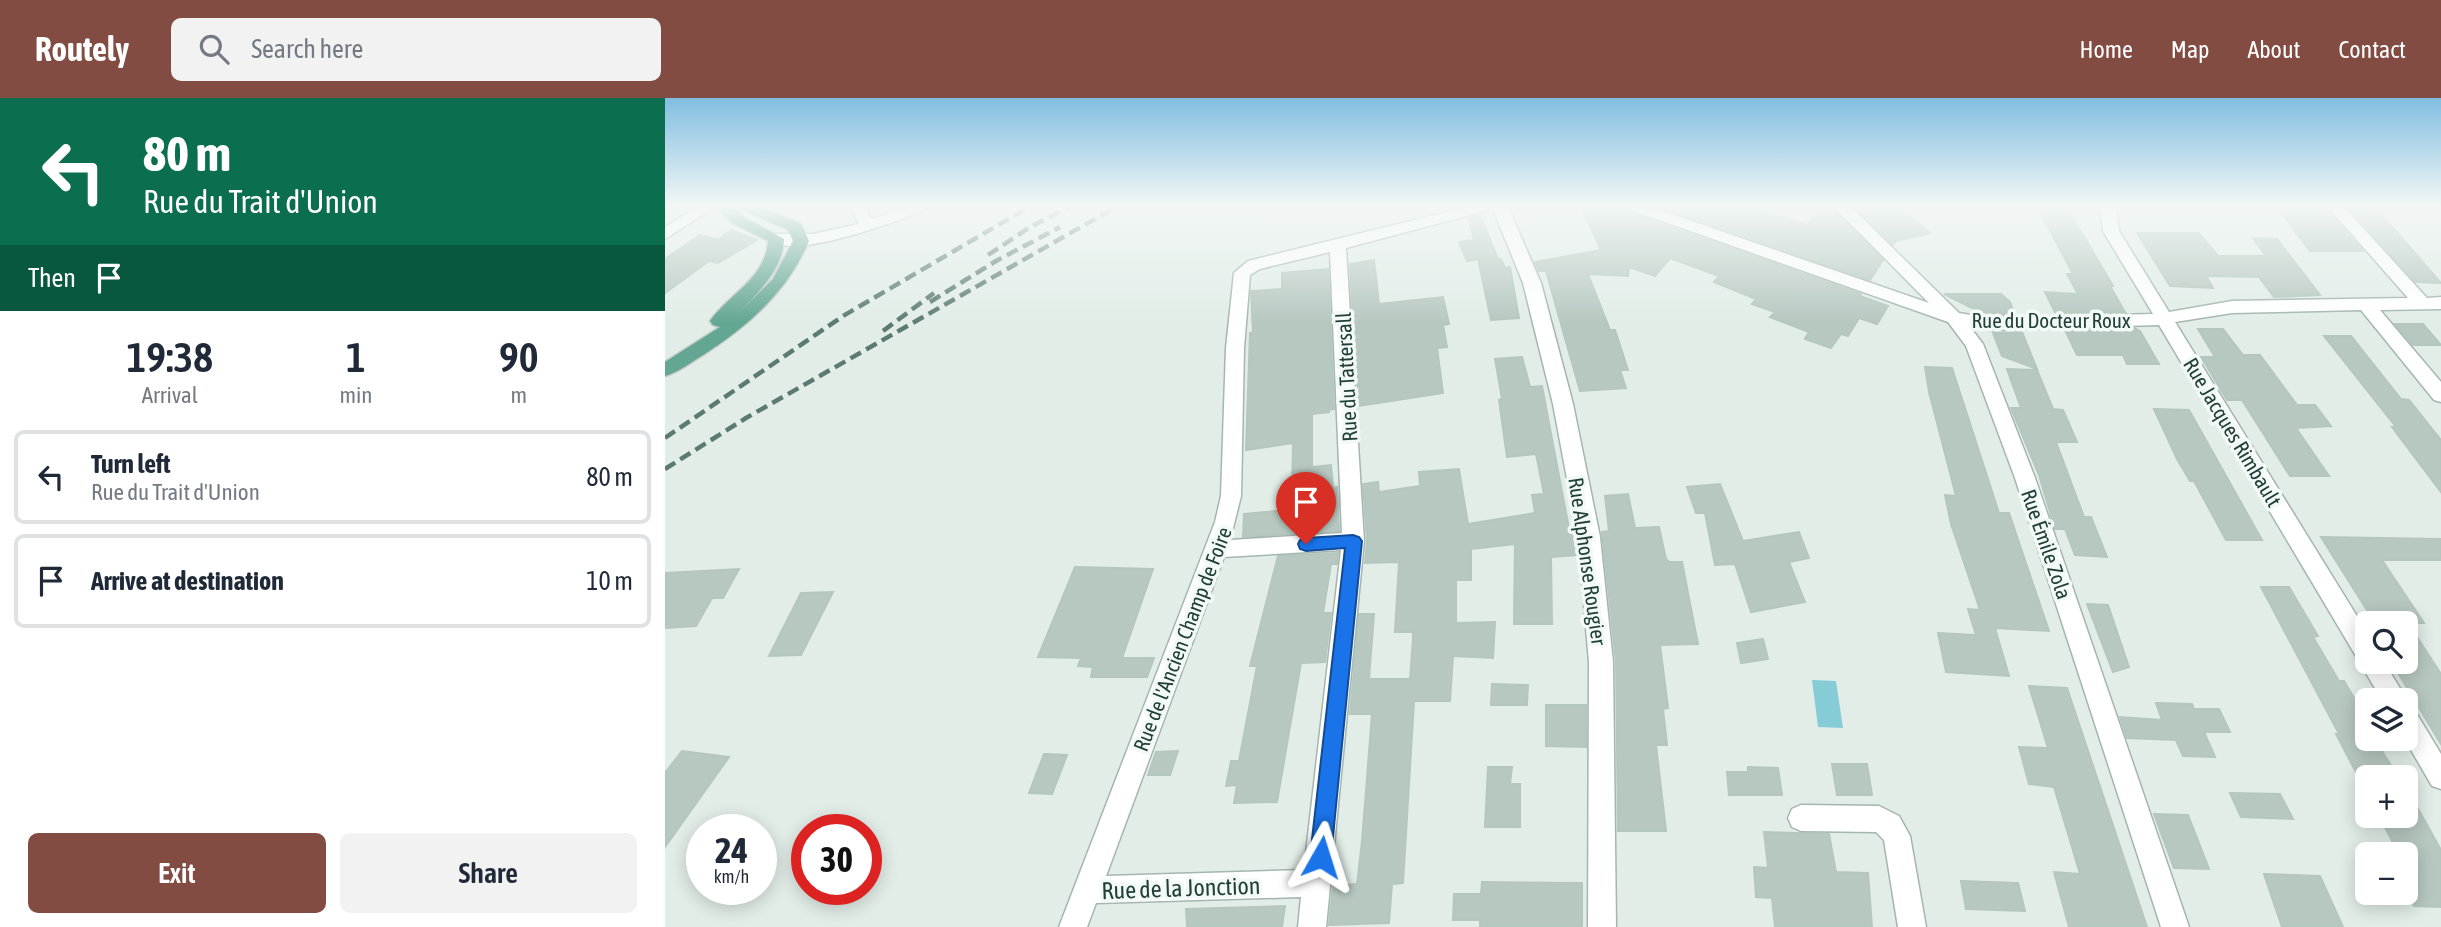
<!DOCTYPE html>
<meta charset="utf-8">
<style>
:root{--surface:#fff;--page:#f2f2f3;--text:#1f2937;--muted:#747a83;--line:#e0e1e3;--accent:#824c43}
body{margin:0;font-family:"Asap Condensed",sans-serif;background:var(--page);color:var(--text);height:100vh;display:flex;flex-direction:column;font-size:26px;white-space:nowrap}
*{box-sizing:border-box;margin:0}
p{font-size:23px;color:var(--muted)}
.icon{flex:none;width:38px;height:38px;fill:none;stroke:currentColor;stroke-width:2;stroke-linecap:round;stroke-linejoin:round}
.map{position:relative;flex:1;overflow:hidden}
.panel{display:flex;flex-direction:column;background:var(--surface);width:665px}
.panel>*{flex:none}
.top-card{background:#0b6e4f;color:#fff;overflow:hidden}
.fabs{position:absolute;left:1690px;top:513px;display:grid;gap:14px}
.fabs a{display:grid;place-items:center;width:63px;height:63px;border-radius:10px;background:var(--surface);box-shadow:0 4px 18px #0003;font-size:35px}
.speed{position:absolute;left:21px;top:716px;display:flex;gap:14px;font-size:35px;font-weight:700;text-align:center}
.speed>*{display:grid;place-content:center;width:91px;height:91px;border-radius:50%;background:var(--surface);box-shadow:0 4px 18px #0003;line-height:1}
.speed small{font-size:18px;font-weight:400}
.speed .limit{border:10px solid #d22;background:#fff;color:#111}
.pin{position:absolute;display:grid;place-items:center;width:60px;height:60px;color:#fff;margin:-72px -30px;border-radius:50% 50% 50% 0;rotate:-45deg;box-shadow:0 0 7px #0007}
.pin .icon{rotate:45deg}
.me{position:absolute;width:77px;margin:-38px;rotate:6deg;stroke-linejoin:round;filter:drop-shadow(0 0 5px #0008)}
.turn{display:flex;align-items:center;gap:24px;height:147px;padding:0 28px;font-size:32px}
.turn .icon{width:91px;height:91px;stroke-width:2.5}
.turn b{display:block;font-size:49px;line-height:60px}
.then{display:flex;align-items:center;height:66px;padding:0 28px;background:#0003;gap:14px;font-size:26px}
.eta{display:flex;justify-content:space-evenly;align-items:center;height:119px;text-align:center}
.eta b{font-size:42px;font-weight:600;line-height:49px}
.primary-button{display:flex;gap:14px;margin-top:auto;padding:14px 28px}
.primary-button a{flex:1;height:80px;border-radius:10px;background:var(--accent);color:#fff;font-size:28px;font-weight:600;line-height:80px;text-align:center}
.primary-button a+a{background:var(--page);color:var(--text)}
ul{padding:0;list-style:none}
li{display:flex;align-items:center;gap:21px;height:94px;margin:0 14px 10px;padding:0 14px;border:4px solid var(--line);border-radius:10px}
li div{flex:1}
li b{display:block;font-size:26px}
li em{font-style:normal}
header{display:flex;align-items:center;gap:42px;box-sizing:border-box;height:98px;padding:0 35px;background:var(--accent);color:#fff}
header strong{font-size:33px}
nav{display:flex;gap:38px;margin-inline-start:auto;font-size:24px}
.search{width:490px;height:63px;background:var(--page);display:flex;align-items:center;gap:18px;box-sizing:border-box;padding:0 24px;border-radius:10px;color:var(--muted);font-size:26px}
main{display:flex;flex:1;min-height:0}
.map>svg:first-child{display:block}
.water{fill:#86ccd6}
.building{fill:#b7c8c1;stroke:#b4c7bf;stroke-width:2}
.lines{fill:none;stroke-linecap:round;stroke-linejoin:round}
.minor-casing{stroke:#a4b6af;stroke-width:3}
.major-casing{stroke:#c1cac7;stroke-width:3}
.minor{fill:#fff;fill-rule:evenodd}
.major{fill:#63a693;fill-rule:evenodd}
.rail{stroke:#5b7b72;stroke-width:4.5;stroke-dasharray:12 6;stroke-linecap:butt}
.route{fill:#1a73e8;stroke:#114b97;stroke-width:2}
.labels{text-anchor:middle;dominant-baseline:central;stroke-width:7;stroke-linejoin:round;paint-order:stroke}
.street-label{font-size:21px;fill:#204037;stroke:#f3f9f6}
.near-street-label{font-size:24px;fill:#204037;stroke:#f3f9f6}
</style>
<header>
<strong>Routely</strong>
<div class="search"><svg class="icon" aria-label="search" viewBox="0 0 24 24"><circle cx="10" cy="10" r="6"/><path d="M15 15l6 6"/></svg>Search here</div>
<nav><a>Home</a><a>Map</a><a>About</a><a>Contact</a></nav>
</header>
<main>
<section class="panel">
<div class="top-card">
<div class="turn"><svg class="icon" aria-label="left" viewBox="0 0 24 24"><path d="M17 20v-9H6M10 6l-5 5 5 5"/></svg><div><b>80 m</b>Rue du Trait d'Union</div></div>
<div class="then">Then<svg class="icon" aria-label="arrive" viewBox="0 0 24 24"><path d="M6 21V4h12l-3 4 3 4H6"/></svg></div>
</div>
<div class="eta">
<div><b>19:38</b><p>Arrival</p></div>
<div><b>1</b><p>min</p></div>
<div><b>90</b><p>m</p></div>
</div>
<ul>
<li><svg class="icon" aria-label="left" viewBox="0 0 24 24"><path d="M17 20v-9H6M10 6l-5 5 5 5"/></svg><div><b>Turn left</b><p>Rue du Trait d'Union</p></div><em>80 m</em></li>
<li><svg class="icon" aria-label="arrive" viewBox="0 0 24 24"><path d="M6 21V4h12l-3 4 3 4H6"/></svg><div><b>Arrive at destination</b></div><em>10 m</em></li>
</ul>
<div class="primary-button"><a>Exit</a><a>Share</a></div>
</section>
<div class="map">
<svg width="1776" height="829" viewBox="0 0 1776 829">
<rect width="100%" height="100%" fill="#e2ede8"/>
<path class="water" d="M1147,582l24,1 7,47 -25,-1z"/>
<path class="building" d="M916,109h45l4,5 231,82 -1,2 28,10 -11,18 -18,-6 -11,18 -7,-2 -10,14 -26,-9 4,-7 -39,-15 5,-5 -23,-8 4,-5 -42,-17 5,-6 -49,-18 -15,18 -26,-9 -1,9 -40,-2 22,56h5l13,40h-8l6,18 -46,3 -34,-120h-7l-4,-9 66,-12z
M993,109h87l63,18 15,-18h9l51,53 -13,20z
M1189,109h46l30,26 -34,8 -3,4z
M1682,109h28l66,76 -25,-1z
M1373,110h29l46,78h-3l15,26 -69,2 -11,-22 33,2 -11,-20h6z
M1613,111h48l37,42h-53z
M815,117l18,44h3l4,9 5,-1 9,51 -28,2 -13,-61 -11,2 -8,-19 15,-2 -5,-22z
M66,132l26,10 -39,23 -9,-2 -44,32v-34l35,-24 18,5z
M1472,135h62l19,23h48l-13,-18 24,1 43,56 -46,2 -15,-20 -53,-1 7,12 -43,-2z
M709,162l5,44 64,-7 6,27 -6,1 4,22 -10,1 6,45 -85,13 -8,-142z
M663,171l6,140 -5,1v2l-17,2v53l19,-2 2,23 4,-1 2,44 -96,6 1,-23 43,-4 1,-17 4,-1 1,-49 -47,7 4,-117 3,-1 -2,-41 31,-2v-16z
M1279,196h57l9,8 5,13h-29z
M1730,226h28l18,21h-28z
M1469,230l6,3 19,33h-32l-4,-9h-46l-12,-25z
M1533,231h25l20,26h17l37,50h18l16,21 -35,2 33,48h-39l-48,-76h-15l-26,-43h14z
M1357,234l15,37 -35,-13 -9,-23z
M1659,238h27l50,63 8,1 32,40v52l-49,-65h4z
M857,259l8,30 12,-1 28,148h5l2,21 -26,2 1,67h-38l1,-80 -44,5v31h-15v43l39,-1 -2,36 -40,-2 -3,45h-36l-11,182 -11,1 -3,39 -60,2 4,-39 24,-2 5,-43 10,-127h-22l9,-100h15l-5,65h41l3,-40v-7h-18l4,-70 -34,1 2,-22 -4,-57 15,-2 1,10 41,-6 -1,-14 40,-3 9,55 67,-11 -3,-18 12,-1 -8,-40 -29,3 -8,-57 3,-1 -7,-40z
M1260,269l27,1 47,145h10l40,118 -54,-3 14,48 -63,-4 -8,-39 38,2 -8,-26 12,1 -29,-86 -6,-29 11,1 -27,-104z
M1342,271l30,1 16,39 10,1 14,32h-21l28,75h7l16,40 -32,-2 -10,-26h-10l-16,-54 -28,-67h10z
M1489,311l35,1 73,130h-36l-32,-59h-4l-13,-22z
M1055,386l23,57 56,-9 10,26 -20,4 16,40 -54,10 -16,-48 -20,1 -10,-52h-9l-9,-26z
M963,396l7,34 24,-1 7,32 3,3h13l16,82 -38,1 8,63 -5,1 4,36h-11l10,86h-48l-2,-169 -14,-130 7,-1 -4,-35z
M1656,439l120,2v21h-59l42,63h-16l33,51v70l-46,-76h4l-4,-6h11v-39h-31z
M673,455l-1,11h-6l-8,49h8l-6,49 -24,1 -24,139 -43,1 3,-18 -11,1 5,-25h8l18,-95h-7l28,-110z
M410,469l78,2 -31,89h32l-7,19h-56l2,-10 -15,-1 3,-8 -43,-1z
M74,471l-16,29h-11l-16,28 -31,2v-55z
M1596,489h28l29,49 -5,1 26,44h5l24,40v17h6l24,39h-30v18l-32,-61h3z
M168,494l-32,63 -32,1 32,-63z
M1422,506l21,1 21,62 -16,5z
M1098,541l5,20 -27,4 -4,-20z
M827,586l36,1 -1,20h-36z
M1364,588l38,2 80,239h-78l-15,-55 26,2 -26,-87 -25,-3 -10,-37 29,1z
M1491,605l36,1 2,5h25l11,23h-26l11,25 -32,-1 -7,-16 -49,-2 -7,-21 42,3z
M881,607h40v42l-40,-1z
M17,653l47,6 -64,90v-74z
M513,653l-8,24h-22l8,-23z
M379,656l23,1 -15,39 -23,-1z
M1167,666h35l5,31h-35z
M823,669h24l-2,17h10v43h-35z
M1083,669l30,1 4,27h-53l-2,-23h21z
M1741,689l35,63v57l-27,-1 -8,-18v-34h-7l-20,-38h27z
M1565,695l50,1 13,25 -52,-2z
M1489,716l34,1 21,54 -35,-1z
M1099,734l65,2 7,38 32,1 4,54h-97l-3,-29 -16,-1 -2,-30 14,1z
M1599,776l56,2 23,51h-61z
M1296,783l57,2 7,28 -59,-2z
M817,784l100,1v44h-102v-7h-27l1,-26h27z
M620,808l-3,21h-95l-1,-18z"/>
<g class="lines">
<defs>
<path id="minor" d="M32,109h18l-50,32v-12z
M185,109h16l3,9 4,3 33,-12h21l-2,3c-28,11 -135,52 -157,29l8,-5h37l46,-10z
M802,109h24l-2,3 -143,38 18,293 -38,386h-28l3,-30 -205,6 -9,24h-28l156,-405 6,-26 5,-148 8,-75 14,-12zM665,154l12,281 -112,7 11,-44 3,-148 6,-73 10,-6zM676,452l-37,320 -198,6 118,-319z
M827,109h16l33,76 32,121 27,133 13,125 3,265h-28l1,-265 -11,-125 -25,-133 -30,-121z
M964,109h22l278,96 -95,-96h17l108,106 30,5 164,-4 -50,-83 -3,-24h16l3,24 50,81 63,-11 176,-3 -80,-91h16l83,91 14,-1v12l-61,1 61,72v20l-7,-2 -73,-90 -129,3 -57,9 193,312v28h16l23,38 -1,2 -24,-2 -223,-375 -170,5 -19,-3 13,17 52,134 154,449h-28l-146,-449 -49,-132 -18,-24 -317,-112z
M1741,610l9,3 26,43v35l-9,-3 -28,-48z
M1136,707l78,1 20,10 11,20 16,91h-28l-14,-87 -8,-8 -75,-1 -9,-4 -4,-9 4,-9z"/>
<path id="major" d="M51,109h17l11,10 40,22c-1,30 -26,54 -46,74l35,-34 20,-38 -5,-11 -45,-20 -2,-3h20l40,17 8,17c-22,51 -60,84 -106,114 -12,7 -24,17 -38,21v-14l55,-35 -7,-2 -3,-4c19,-27 56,-43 58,-80l-36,-18z"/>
</defs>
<use href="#minor" class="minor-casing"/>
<use href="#major" class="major-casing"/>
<use href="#minor" class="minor"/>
<use href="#major" class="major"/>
<path class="rail" d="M323,157l42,-28 39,-20
M265,204l66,-41 64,-34
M218,233l51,-38
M0,340l178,-122 186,-109
M0,371l81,-51 370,-211"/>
</g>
<linearGradient id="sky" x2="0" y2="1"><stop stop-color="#81bee1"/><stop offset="0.48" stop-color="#f2f7f5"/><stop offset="1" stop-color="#f2f7f5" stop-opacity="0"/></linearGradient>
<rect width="1776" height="225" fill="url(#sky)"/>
<path class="route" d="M688,437l6,2 3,4 -31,316 -3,7 -7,3 -8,-3 -3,-7 35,-309 -39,3 -6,-2 -2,-5 2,-4 6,-2z"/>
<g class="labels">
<g class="street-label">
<text x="1386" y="222">Rue du Docteur Roux</text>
<text transform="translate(681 279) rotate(-93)">Rue du Tattersall</text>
<text transform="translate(1568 334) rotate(59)">Rue Jacques Rimbault</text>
<text transform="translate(1382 446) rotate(71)">Rue Émile Zola</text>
<text transform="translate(923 463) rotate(82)">Rue Alphonse Rougier</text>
<text transform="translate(517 541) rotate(-69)">Rue de l'Ancien Champ de Foire</text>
</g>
<g class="near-street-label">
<text transform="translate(516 790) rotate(-2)">Rue de la Jonction</text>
</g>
</g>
</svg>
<div class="fabs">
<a><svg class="icon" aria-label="search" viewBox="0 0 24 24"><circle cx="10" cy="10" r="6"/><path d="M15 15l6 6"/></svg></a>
<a><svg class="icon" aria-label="layers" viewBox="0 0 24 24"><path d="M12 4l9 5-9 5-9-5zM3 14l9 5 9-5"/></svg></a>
<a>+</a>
<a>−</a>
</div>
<div class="speed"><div>24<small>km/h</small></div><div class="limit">30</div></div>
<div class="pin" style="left:641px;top:446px;background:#d93025"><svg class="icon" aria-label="arrive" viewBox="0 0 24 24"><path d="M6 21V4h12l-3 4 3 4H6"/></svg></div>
<svg class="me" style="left:656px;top:759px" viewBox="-20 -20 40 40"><path d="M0-17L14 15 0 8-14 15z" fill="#1a73e8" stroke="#fff" stroke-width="4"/></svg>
</div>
</main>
